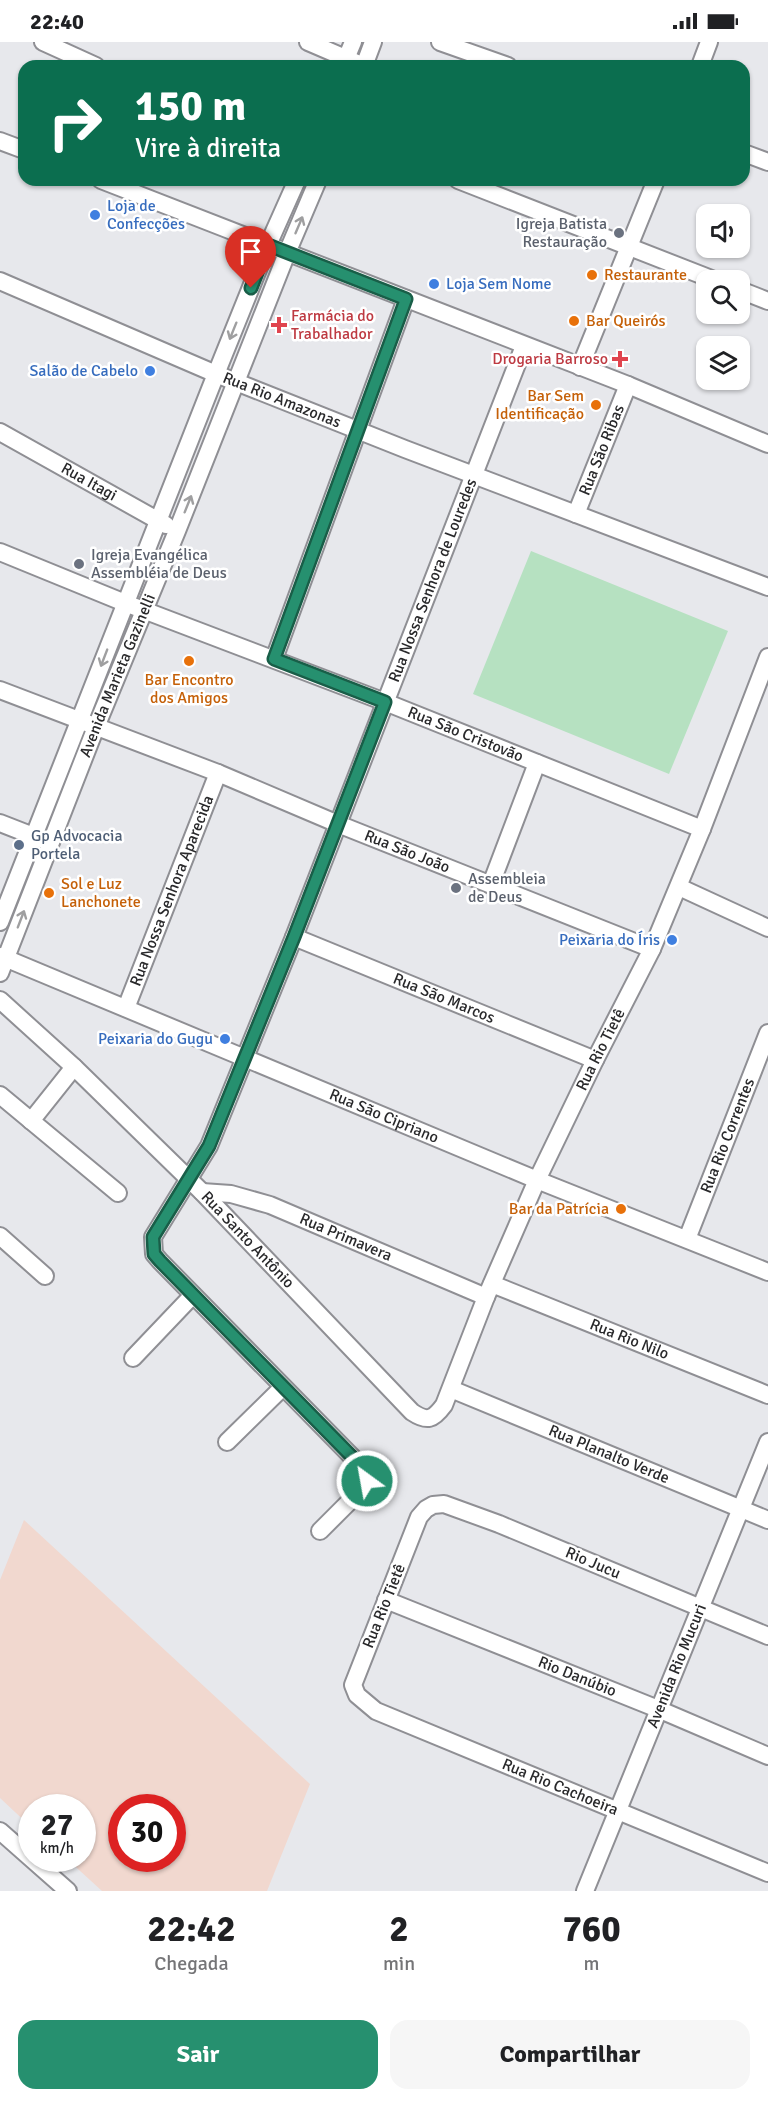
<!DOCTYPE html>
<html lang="pt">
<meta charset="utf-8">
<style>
:root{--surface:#fff;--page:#f6f6f6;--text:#202124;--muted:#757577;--accent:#26906f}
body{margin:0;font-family:Signika,sans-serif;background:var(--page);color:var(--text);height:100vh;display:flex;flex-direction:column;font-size:22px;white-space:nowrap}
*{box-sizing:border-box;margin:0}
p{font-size:20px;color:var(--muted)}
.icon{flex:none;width:33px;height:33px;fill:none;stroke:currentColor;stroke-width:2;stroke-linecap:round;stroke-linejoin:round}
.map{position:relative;height:1849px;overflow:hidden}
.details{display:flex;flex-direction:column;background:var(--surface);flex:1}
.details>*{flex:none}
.hud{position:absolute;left:18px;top:18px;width:732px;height:126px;border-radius:18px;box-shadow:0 2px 4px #0004;background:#0b6e4f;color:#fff;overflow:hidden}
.buttons{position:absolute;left:696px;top:162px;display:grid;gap:12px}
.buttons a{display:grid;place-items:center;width:54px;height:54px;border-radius:12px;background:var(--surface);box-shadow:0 2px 4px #0004;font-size:30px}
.speed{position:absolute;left:18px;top:1752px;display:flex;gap:12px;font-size:30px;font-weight:700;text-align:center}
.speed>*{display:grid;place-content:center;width:78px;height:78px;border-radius:50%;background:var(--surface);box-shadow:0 2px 4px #0004;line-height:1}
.speed small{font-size:15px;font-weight:400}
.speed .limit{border:9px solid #d22;background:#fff;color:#111}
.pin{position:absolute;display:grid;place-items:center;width:51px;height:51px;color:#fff;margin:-62px -26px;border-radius:50% 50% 50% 0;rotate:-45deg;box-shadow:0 0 6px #0007}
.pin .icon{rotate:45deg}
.me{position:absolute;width:66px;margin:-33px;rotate:328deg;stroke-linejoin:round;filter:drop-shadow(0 0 4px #0008)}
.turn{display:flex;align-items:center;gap:21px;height:126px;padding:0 18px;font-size:27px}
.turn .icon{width:78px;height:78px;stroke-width:2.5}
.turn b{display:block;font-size:42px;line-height:51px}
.eta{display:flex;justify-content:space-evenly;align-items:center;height:102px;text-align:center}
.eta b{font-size:36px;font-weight:800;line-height:42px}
.cta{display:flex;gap:12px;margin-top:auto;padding:12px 18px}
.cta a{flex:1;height:69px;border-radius:18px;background:var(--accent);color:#fff;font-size:24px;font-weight:800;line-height:69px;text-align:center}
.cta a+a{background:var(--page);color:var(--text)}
.status{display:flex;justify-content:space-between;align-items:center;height:42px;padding:0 30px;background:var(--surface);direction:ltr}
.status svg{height:16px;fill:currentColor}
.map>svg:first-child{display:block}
.industrial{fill:#f1d8cf;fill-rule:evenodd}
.garden{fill:#b6e1c1}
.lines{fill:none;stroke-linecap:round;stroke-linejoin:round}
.street-casing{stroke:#8f8f94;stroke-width:20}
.street{stroke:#fff;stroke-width:16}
.oneway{stroke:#9f9fa0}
.route-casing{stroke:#195e48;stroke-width:15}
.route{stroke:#26906f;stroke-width:10}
.shop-dot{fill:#3f7fe0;stroke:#fff;stroke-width:2}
.worship-dot{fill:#6b7280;stroke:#fff;stroke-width:2}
.food-dot{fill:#e8710a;stroke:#fff;stroke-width:2}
.health-dot{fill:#e0444e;stroke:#fff;stroke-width:2}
.service-dot{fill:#5c6f8a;stroke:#fff;stroke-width:2}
.labels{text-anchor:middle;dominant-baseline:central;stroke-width:5;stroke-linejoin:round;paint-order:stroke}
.shop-label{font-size:16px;fill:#366cbe;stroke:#fff;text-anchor:end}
.worship-label{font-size:16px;fill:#5b616d;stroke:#fff;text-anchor:start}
.food-label{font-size:16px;fill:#c56008;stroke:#fff;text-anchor:start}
.health-label{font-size:16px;fill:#be3a42;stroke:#fff;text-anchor:start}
.street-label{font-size:16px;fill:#29292b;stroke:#fff}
.service-label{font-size:16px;fill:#4e5e75;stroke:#fff;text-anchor:start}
</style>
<div class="status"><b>22:40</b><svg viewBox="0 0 49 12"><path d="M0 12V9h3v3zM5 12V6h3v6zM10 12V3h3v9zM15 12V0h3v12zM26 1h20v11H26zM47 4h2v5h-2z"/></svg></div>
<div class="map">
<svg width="768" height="1849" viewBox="0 0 768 1849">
<rect width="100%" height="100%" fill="#e7e8ec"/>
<path class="industrial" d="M24,1478l286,264 -43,107h-165l-35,-32 15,-1v-50h-50l-1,19 -31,-29v-218zM122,1766h50v50h-50z"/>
<path class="garden" d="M531,509l197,80 -59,143 -196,-80z"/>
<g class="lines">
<defs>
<g id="street">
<path d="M43,0l53,24"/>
<path d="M308,0l56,24 9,-24"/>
<path d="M440,0l68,24"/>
<path d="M343,24l10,-24"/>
<path d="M700,24l9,-24"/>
<path d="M0,99l24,9"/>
<path d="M744,111l24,9"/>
<path d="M101,138l527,205 140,59"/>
<path d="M458,138l256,100"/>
<path id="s1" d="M0,239l216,93 189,75 363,138"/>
<path d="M740,248l28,11"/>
<path d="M580,325l76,-187"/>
<path id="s2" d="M0,390l166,93"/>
<path id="s3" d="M576,472l52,-129"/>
<path id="s4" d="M0,510l125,51 260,99 317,127"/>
<path d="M274,617l132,-360"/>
<path id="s5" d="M0,648l218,83 120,51 314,125"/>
<path d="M0,781l41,16"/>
<path d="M491,842l46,-121"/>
<path d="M679,845l89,41"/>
<path d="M0,880l216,-548 52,-129 29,-65"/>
<path id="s6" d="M294,895l301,123"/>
<path id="s7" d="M0,914l537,224 231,92"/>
<path id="s8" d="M0,931l96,-246 81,-196 110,-278 31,-73"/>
<path id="s9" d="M0,958l74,67 128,125 210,220c15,10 21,8 32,-7l42,-108 51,-117 58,-120 57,-111 50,-120 66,-172"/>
<path id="s10" d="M126,966l92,-235"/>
<path d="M0,1053l118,98"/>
<path d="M31,1079l43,-54"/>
<path id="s11" d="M202,1150l29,2 39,11 216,92"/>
<path d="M0,1194l45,40"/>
<path id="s12" d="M687,1197l81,-206"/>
<path id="s13" d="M492,1242l276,111"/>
<path d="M133,1316l60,-63"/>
<path id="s14" d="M451,1347l317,131"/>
<path d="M227,1400l56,-55"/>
<path id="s15" d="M320,1489l44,-44 3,-6 -3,-12 -204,-208 -6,-7 -1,-17 56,-91 85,-209 230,-591"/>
<path id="s16" d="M386,1558l272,109 110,47"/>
<path id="s17" d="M768,1594l-269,-112 -55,-20 -11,1 -7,4 -7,8 -66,168 4,10 19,16 392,162"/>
<path d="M0,1789l68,60"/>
<path id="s18" d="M585,1849l183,-449"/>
</g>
</defs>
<use href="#street" class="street-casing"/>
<use href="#street" class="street"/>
</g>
<defs><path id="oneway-shaft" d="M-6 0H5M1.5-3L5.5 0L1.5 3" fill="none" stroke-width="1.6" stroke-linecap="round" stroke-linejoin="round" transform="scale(1.5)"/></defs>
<g class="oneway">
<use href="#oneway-shaft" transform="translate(299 183) rotate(-67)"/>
<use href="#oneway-shaft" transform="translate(233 289) rotate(112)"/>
<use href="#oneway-shaft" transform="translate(188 462) rotate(-68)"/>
<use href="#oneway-shaft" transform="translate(104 616) rotate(111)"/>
<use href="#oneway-shaft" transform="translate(21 877) rotate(-69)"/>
</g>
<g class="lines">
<defs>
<path id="route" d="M251,246l17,-43 138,54 -132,360 111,43 -91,235 -85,209 -56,91 1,17 6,7 204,208 3,12"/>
</defs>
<use href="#route" class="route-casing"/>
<use href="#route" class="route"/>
</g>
<g class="shop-dot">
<circle cx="95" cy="173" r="6"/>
<circle cx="434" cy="242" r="6"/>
<circle cx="150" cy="329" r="6"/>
<circle cx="672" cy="898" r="6"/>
<circle cx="225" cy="997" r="6"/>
</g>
<g class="worship-dot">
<circle cx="619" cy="191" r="6"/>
<circle cx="79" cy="522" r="6"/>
<circle cx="456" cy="846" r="6"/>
</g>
<g class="food-dot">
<circle cx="592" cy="233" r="6"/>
<circle cx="574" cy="279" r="6"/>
<circle cx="596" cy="363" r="6"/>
<circle cx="189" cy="619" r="6"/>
<circle cx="49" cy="851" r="6"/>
<circle cx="621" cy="1167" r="6"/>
</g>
<g class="health-dot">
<path d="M276 274h6v6h6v6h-6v6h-6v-6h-6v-6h6z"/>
<path d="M617 308h6v6h6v6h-6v6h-6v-6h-6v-6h6z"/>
</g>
<circle class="service-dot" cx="19" cy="803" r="6"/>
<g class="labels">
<g class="shop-label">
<text x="107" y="164" text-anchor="start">Loja de<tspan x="107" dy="18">Confecções</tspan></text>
<text x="446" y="242" text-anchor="start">Loja Sem Nome</text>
<text x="138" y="329">Salão de Cabelo</text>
<text x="660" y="898">Peixaria do Íris</text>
<text x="213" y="997">Peixaria do Gugu</text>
</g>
<g class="worship-label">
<text x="607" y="182" text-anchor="end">Igreja Batista<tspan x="607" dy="18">Restauração</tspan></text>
<text x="91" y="513">Igreja Evangélica<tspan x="91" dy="18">Assembléia de Deus</tspan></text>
<text x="468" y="837">Assembleia<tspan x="468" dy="18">de Deus</tspan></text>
</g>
<g class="food-label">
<text x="604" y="233">Restaurante</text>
<text x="586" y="279">Bar Queirós</text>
<text x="584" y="354" text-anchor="end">Bar Sem<tspan x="584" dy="18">Identificação</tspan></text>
<text x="189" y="638" text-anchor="middle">Bar Encontro<tspan x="189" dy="18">dos Amigos</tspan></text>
<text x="61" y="842">Sol e Luz<tspan x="61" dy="18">Lanchonete</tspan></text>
<text x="609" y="1167" text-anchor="end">Bar da Patrícia</text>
</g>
<g class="health-label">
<text x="291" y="274">Farmácia do<tspan x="291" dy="18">Trabalhador</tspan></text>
<text x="608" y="317" text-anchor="end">Drogaria Barroso</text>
</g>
<g class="street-label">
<text stroke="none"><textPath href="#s1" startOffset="306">Rua Rio Amazonas</textPath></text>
<text stroke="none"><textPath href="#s3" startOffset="69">Rua São Ribas</textPath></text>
<text stroke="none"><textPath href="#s2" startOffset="102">Rua Itagi</textPath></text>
<text stroke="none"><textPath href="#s15" startOffset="1114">Rua Nossa Senhora de Louredes</textPath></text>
<text stroke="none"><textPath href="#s8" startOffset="320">Avenida Marieta Gazinelli</textPath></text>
<text stroke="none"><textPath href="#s4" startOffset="500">Rua São Cristovão</textPath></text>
<text stroke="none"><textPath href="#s5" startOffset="438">Rua São João</textPath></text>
<text stroke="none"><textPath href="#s10" startOffset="126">Rua Nossa Senhora Aparecida</textPath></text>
<text stroke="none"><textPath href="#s6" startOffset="162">Rua São Marcos</textPath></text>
<text stroke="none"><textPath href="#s9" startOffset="1010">Rua Rio Tietê</textPath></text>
<text stroke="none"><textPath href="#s7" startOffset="416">Rua São Cipriano</textPath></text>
<text stroke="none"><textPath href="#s12" startOffset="111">Rua Rio Correntes</textPath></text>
<text stroke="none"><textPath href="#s11" startOffset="152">Rua Primavera</textPath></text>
<text stroke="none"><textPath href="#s9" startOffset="345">Rua Santo Antônio</textPath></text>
<text stroke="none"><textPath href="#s13" startOffset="148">Rua Rio Nilo</textPath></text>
<text stroke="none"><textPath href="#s14" startOffset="171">Rua Planalto Verde</textPath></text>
<text transform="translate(593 1521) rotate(23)">Rio Jucu</text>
<text transform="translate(384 1564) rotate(-68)">Rua Rio Tietê</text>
<text stroke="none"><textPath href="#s18" startOffset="243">Avenida Rio Mucuri</textPath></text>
<text stroke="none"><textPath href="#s16" startOffset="206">Rio Danúbio</textPath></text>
<text stroke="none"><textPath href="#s17" startOffset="795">Rua Rio Cachoeira</textPath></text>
</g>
<g class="service-label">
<text x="31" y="794">Gp Advocacia<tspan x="31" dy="18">Portela</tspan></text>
</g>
</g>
</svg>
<div class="buttons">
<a><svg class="icon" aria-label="sound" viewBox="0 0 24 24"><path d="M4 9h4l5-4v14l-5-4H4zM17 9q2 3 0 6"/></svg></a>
<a><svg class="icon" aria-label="search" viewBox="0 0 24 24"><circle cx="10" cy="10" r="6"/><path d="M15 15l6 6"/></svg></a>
<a><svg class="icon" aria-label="layers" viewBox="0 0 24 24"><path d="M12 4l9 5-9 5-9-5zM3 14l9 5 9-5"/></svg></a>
</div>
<div class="speed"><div>27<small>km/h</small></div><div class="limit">30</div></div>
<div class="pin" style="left:251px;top:246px;background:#d93025"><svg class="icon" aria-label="arrive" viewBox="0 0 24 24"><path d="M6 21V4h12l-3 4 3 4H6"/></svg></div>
<svg class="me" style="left:367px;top:1439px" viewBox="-20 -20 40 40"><circle r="17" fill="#26906f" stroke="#fff" stroke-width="3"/><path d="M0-11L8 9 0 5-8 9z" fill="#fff"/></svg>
<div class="hud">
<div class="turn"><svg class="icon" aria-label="right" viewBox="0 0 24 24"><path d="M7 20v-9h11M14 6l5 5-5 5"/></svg><div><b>150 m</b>Vire à direita</div></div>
</div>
</div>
<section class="details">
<div class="eta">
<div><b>22:42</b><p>Chegada</p></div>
<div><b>2</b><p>min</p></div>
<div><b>760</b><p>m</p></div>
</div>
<div class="cta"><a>Sair</a><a>Compartilhar</a></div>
</section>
